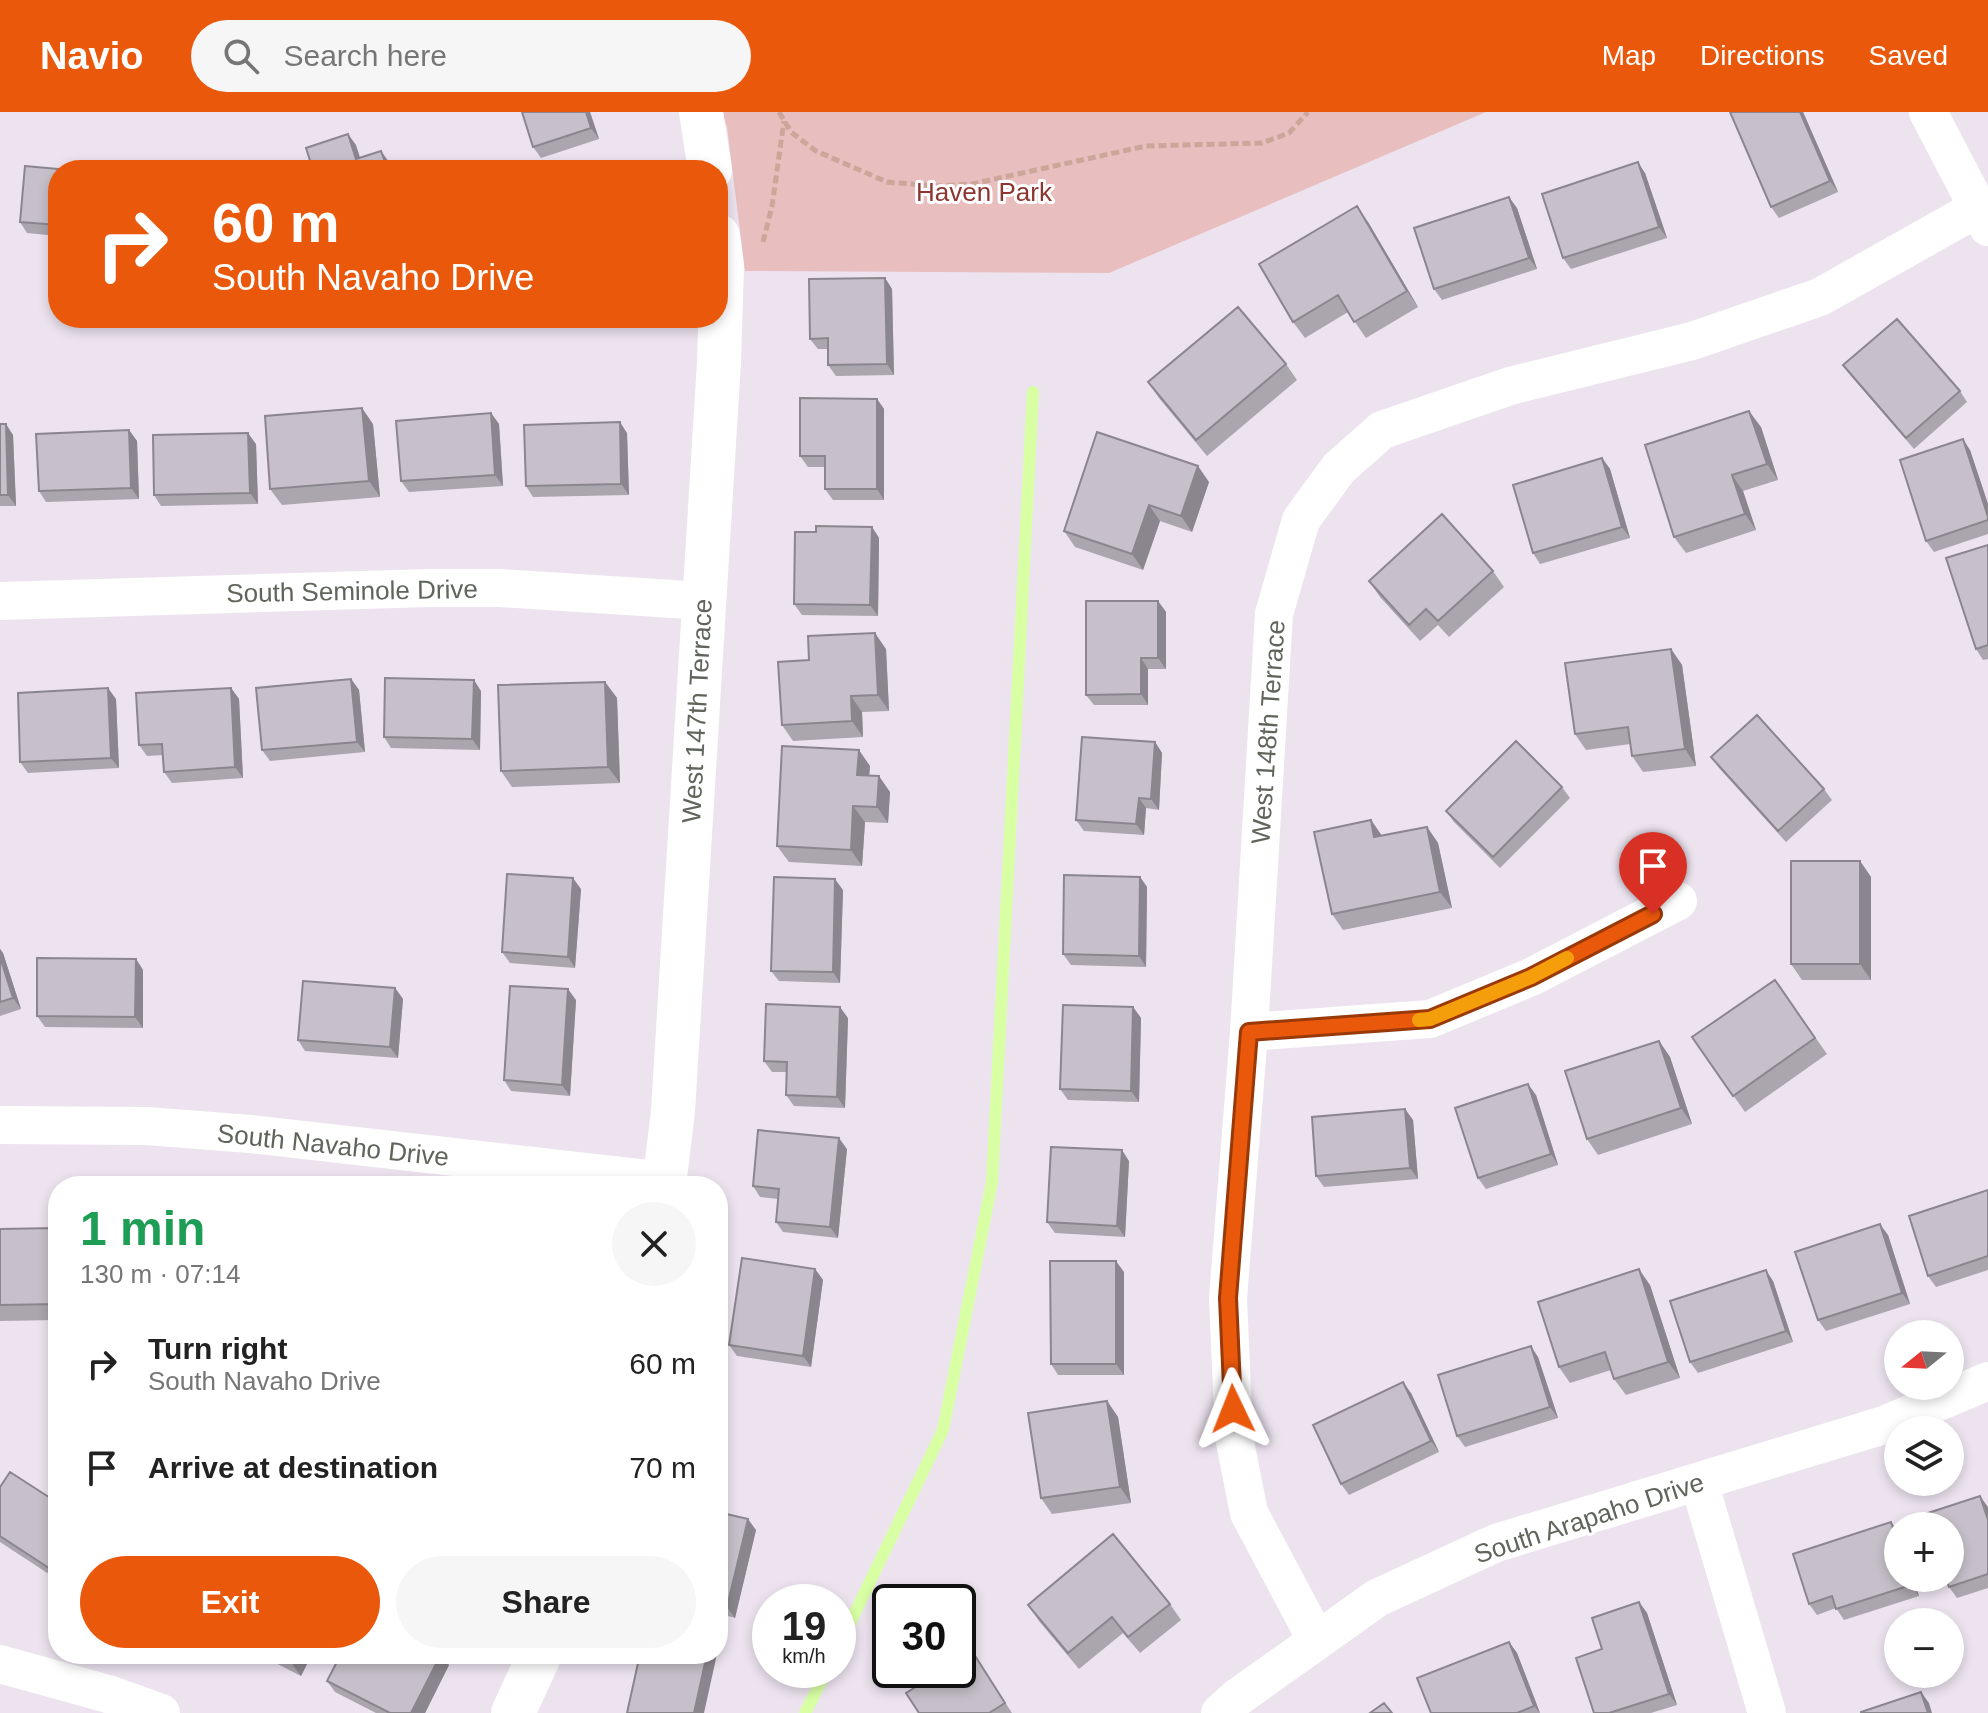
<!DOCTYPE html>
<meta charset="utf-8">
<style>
:root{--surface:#fff;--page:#f6f6f6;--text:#222;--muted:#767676;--accent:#ea580c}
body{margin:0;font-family:Arial,sans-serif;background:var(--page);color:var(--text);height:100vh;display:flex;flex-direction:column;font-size:30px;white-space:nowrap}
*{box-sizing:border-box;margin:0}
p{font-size:26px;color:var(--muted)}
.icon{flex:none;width:44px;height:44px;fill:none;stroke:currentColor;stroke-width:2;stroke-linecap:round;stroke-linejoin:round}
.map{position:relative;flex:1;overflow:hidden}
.details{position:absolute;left:48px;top:1064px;width:680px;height:488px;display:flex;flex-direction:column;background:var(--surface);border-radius:32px;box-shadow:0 4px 12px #0003}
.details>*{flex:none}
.guide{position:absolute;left:48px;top:48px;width:680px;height:168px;border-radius:32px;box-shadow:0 4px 12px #0003;background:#ea580c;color:#fff;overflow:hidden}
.needle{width:52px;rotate:252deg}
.tools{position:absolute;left:1884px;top:1208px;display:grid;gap:16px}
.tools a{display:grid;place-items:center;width:80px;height:80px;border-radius:50%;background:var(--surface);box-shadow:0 4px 12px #0003;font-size:40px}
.speed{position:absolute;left:752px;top:1472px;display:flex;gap:16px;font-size:40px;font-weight:700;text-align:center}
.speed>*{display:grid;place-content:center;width:104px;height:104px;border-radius:50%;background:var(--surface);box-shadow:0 4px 12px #0003;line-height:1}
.speed small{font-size:20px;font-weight:400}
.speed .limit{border:4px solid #111;border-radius:12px;background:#fff;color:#111}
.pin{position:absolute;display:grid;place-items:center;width:68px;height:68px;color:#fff;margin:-82px -34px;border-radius:50% 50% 50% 0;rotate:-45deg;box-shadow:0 0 8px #0007}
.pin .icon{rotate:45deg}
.me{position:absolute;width:88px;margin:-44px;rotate:358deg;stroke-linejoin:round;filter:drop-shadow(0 0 6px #0008)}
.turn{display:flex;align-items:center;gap:28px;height:168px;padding:0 32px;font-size:36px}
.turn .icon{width:104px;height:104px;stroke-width:2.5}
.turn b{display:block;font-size:56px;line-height:68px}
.round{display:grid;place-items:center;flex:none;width:84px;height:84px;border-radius:42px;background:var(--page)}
.head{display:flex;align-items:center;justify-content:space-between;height:136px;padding:0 32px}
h1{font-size:48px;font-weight:600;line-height:60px;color:#1e9e55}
.action{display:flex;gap:16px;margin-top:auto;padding:16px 32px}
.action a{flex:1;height:92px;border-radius:48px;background:var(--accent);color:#fff;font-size:32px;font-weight:600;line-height:92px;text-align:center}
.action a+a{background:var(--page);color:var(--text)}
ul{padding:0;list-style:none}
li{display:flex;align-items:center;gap:24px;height:104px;padding:0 32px}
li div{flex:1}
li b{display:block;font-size:30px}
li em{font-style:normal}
header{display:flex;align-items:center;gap:48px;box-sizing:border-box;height:112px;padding:0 40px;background:var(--accent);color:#fff}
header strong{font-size:38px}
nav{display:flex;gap:44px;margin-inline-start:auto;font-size:28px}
.search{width:560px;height:72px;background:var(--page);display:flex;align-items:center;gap:20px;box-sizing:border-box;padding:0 28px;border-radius:44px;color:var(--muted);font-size:30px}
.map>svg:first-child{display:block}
.green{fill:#e8bebf}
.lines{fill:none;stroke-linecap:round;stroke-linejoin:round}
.stream{stroke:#d8ffa4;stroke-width:12}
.path{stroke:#cca699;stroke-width:5;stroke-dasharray:8 4;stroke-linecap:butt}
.street{stroke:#fff;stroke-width:38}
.secondary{stroke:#fff;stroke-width:44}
.wall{fill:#aba5ae}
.shaded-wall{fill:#8b868d}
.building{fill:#c7c0ca;stroke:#8b868d;stroke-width:2}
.route-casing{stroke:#983908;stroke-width:20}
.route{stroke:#ea580c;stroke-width:14}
.slow{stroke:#f59e0b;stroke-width:14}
.labels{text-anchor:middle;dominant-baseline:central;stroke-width:6;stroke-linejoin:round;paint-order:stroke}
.park-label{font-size:26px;fill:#8e3532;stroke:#fff}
.street-label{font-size:26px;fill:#60655b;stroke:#fff}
</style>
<header>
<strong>Navio</strong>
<div class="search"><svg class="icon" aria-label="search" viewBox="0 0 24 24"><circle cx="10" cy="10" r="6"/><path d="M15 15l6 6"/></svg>Search here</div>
<nav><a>Map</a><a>Directions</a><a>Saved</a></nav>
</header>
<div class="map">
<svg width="1988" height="1601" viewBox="0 0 1988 1601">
<rect width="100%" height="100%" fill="#ece3ef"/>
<path class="green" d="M722,0h764l-377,161 -364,-2 -18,-144z"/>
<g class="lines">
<path class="stream" d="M838,1536l105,-218 49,-248 41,-790
M805,1601l22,-43"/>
<path class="path" d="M779,0l12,20 25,19 71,31 49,4 36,-2 174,-38 116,-3 27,-10 19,-21
M763,130l9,-36 12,-85"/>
<path class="street" d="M1928,0l60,115
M0,489l429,-13h70l205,13
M1249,920l181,-13 101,-42 147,-76
M0,1013l147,1 103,8 415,47
M1699,1370l68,231
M1317,1529l-68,-128 -15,-76 -6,-139 21,-266 25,-418 27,-94 38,-52 43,-38 128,-44 182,-45 128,-44 158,-89
M0,1552l108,30 53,19
M1220,1601l18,-16 139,-99 119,-55 388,-118 104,-44"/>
<path class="secondary" d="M701,0l9,58
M664,1074l9,-75 46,-749 3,-96 -4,-30
M513,1601l27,-59"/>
</g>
<path class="wall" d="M522,0h68l9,27 -58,19 -8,-11z
M1803,0l35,80 -59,26 -8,-11z
M58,58v66l-31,-3 -7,-11z
M1645,61l22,65 -96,31 -8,-11z
M1517,96l20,61 -95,31 -8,-11z
M1368,110l50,85 -52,31 -18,-26 -43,26 -12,-16z
M885,166l7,11 2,86 -58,1 -8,-11v-16h-10l-8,-10z
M1286,252l11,16 -90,76 -48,-58 -11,-16z
M1843,253l117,26 7,11 -53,47 -63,-73z
M877,287l7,10v91h-51l-8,-11v-22h-17l-8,-11z
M491,301l8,11 4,62 -94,6 -8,-11z
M0,312l13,11 3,71h-16z
M373,312l7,73 -98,8 -12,-16z
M1761,315l17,53 -35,11 13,39 -70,23 -12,-16z
M129,318l8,11 2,58 -93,3 -7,-11z
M627,321l2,62 -96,2 -7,-11z
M256,332l2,60 -97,2 -7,-11z
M1970,338l18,54v30l-54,18 -8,-11z
M1602,346l8,11 20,69 -90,26 -7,-11z
M1209,370l-17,50 -32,-11 -17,49 -68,-23 -11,-16z
M872,415l7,11 -1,78 -76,-1 -8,-11 22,-72z
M1988,433v114l-5,1 -7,-11z
M1493,459l11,16 -55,50 -11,-12 -18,16 -40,-44 -11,-16z
M1158,489l8,11v57h-18v36h-54l-8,-10z
M886,537l3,62 -27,1 1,25 -70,4 -11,-16 27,-65z
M1671,537l11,16 14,101 -53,6 -11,-16 -2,-12 -44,6 -11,-16z
M351,567l8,11 6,62 -95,9 -8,-11z
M605,570l12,16 3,85 -108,4 -11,-16z
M231,576l8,11 4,79 -71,5 -8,-11 -1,-17 -16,1 -8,-11z
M481,579l-1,59 -89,-2 -7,-11z
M116,587l3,69 -91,5 -8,-11z
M1155,630l7,11 -3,57 -13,-2 -2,27 -60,-4 -8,-11z
M1711,645l113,32 8,11 -46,42 -67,-74z
M870,654l-1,10 21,16 -2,31 -23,-1 -3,44 -73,-4 -12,-16z
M1562,675l8,11 -70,70 -46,-46 -8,-11z
M1371,708l11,16 45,-9 11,16 14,65 -109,22 -11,-16z
M1860,749l11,16v103h-69l-11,-16z
M1140,765l7,10 -1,80 -75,-2 -8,-11z
M581,777l-6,79 -65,-5 -8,-11z
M843,778l-3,93 -61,-2 -8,-10z
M0,837l3,4 18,56 -21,7z
M136,847l7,11v58l-98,-1 -8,-11z
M1775,868l52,74 -82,58 -53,-75z
M395,876l8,11 -5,59 -93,-7 -7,-11z
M576,888l-6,96 -59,-5 -7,-11z
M1133,895l8,11 -2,84 -71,-2 -8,-11z
M848,906l-3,90 -51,-2 -8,-11 1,-23h-15l-8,-11z
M1659,929l11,16 22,67 -94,31 -11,-16z
M1536,983l22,70 -72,24 -8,-11z
M1405,997l8,11 5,59 -94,8 -8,-11z
M847,1037l-9,89 -55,-6 -7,-10 2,-23 -18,-2 -7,-11z
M1129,1049l-4,76 -70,-4 -8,-11z
M1988,1078v80l-52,17 -8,-11z
M56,1116l2,3v89l-58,1v-92z
M1888,1123l22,69 -84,27 -8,-11z
M815,1157l8,11 -12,87 -74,-11 -8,-11z
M1124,1160v103h-66l-7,-11z
M1773,1169l20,61 -95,31 -8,-11z
M1650,1173l30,93 -54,17 -12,-16 -3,-9 -41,13 -11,-16z
M1538,1245l20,61 -93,29 -8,-11z
M1411,1281l28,59 -90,43 -8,-11z
M1107,1289l11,16 13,86 -79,11 -11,-16z
M0,1375l58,16v77l-58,-38z
M1980,1384l8,13v79l-31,10 -8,-11z
M718,1400l38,18 -21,88 -17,-5z
M1891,1410l7,10v46h15l6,18 -75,24 -8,-12 -19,7 -8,-11z
M1639,1490l8,11 30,92 -26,8h-57l8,-64z
M1170,1492l11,16 -41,33 -17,-20 -44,36 -40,-48 -11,-16z
M1509,1530l8,11 23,60h-109z
M972,1539l40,62h-93z
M258,1542h54l-11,22z
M449,1553l-24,48h-49l-41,-21 -8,-11z"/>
<path class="shaded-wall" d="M586,0h4l9,27 -8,-11z
M1800,0h3l35,80 -8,-11z
M348,22l8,11 8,25 -8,-11z
M381,39l8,11 3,8h-4z
M1638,50l7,11 22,65 -8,-11z
M1509,85l8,11 20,61 -8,-11z
M1357,94l11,16 50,85 -11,-16z
M885,166l7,11 2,86 -7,-11z
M877,287l7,10v91l-7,-11z
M362,296l11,16 7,73 -11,-16z
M1749,299l12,16 17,53 -11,-16z
M491,301l8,11 4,62 -8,-11z
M620,310l7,11 2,62 -8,-11z
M6,312l7,11 3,71 -8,-11z
M129,318l8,11 2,58 -8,-11z
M248,321l8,11 2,60 -8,-11z
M1963,327l7,11 18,54v13z
M1602,346l8,11 20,69 -8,-11z
M1198,354l11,16 -17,50 -11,-16z
M1732,363l11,16 13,39 -11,-16z
M1149,393l11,16 -17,49 -11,-16z
M872,415l7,11 -1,78 -8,-11z
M1158,489l8,11v57l-8,-11z
M875,521l11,16 3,62 -11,-16z
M1671,537l11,16 14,101 -11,-17z
M1141,546l7,11v36l-7,-11z
M351,567l8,11 6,62 -8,-10z
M474,568l7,11 -1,59 -8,-11z
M605,570l12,16 3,85 -12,-16z
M108,576l8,11 3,69 -8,-10z
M231,576l8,11 4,79 -8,-11z
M851,584l11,16 1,25 -11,-16z
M1155,630l7,11 -3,57 -8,-11z
M859,638l11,16 -2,25 -11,-16z
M879,664l11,16 -2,31 -11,-16z
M1139,686l7,10 -2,27 -8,-11z
M853,694l12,16 -3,44 -11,-16z
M1371,708l11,16 -8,1z
M1427,715l11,16 14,65 -12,-16z
M1860,749l11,16v103l-11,-16z
M1140,765l7,10 -1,80 -7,-11z
M573,766l8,11 -6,79 -7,-11z
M835,767l8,11 -3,93 -7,-11z
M0,837l3,4 18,56 -8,-11 -13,-41z
M136,847l7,11v58l-8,-11z
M395,876l8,11 -5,59 -8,-11z
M568,877l8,11 -6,96 -8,-11z
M840,895l8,11 -3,90 -8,-11z
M1133,895l8,11 -2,84 -8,-11z
M1659,929l11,16 22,67 -11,-16z
M1528,972l8,11 22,70 -7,-11z
M1405,997l8,11 5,59 -8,-11z
M839,1026l8,11 -9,89 -8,-11z
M1122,1038l7,11 -4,76 -8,-11z
M1880,1112l8,11 22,69 -8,-11z
M56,1116l2,3v73z
M1116,1149l8,11v103l-8,-11z
M815,1157l8,11 -12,87 -8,-11z
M1639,1157l11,16 30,93 -12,-16z
M1766,1158l7,11 20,61 -7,-11z
M1531,1234l7,11 20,61 -8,-11z
M1403,1270l8,11 28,59 -8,-11z
M1107,1289l11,16 13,86 -11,-16z
M1980,1384l8,11v12l-1,-2z
M748,1407l8,11 -21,88 -8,-11z
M1891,1410l7,10v12z
M1909,1466h4l6,18 -8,-11z
M1639,1490l8,11 30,92 -8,-11z
M1509,1530l8,11 23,60 -6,-7z
M292,1542h20l-11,22 -12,-16z
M441,1542l8,11 -24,48h-14z
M707,1542h10l-13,59h-10z
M1921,1580l8,11 3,10h-4z"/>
<path class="building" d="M522,0h64l5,16 -58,19z
M1730,0h70l30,69 -59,26z
M348,22l8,25 25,-8 7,19h-75l-7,-22z
M248,50v8h-93v-7z
M1638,50l21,65 -96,31 -21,-64z
M25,54l44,4h-11v55l-38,-3z
M1509,85l20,61 -95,31 -20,-61z
M1357,94l50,85 -53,31 -16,-27 -45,27 -34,-58z
M885,166l2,86 -59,1v-27l-18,1 -1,-60z
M1238,195l48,57 -90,76 -48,-58z
M1897,207l63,72 -54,47 -63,-73z
M800,286l77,1v90h-52v-33h-25z
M362,296l7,73 -99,8 -5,-73z
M1749,299l18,53 -35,11 13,39 -71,23 -29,-92z
M491,301l4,62 -94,6 -5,-60z
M620,310l1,62 -95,2 -2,-61z
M0,312h6l2,71h-8z
M129,318l2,58 -92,3 -3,-57z
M1097,320l101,34 -17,50 -32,-11 -17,49 -68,-23z
M248,321l2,60 -96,2 -1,-60z
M1963,327l25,78v3l-62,21 -26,-81z
M1602,346l20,69 -89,26 -20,-68z
M1442,402l51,57 -55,50 -12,-12 -17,16 -40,-44z
M816,414l56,1 -2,78 -76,-1 1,-72h21z
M1988,433v100l-12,4 -30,-91z
M1086,489h72v57h-17v36l-55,1z
M875,521l3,62 -27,1 1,25 -70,4 -4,-63 31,-2 -1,-24z
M1671,537l14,100 -53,7 -4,-29 -53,7 -10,-71z
M385,566l89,2 -2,59 -88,-2z
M351,567l6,63 -95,8 -6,-62z
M605,570l3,85 -107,4 -3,-86z
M108,576l3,70 -91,4 -2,-69z
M231,576l4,79 -71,5 -2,-28 -23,1 -3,-52z
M1757,603l67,74 -46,42 -67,-74z
M1082,625l73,5 -4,57 -12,-1 -3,26 -60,-4z
M1516,629l46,46 -69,70 -47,-46z
M782,634l77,4 -2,25 22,1 -2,31 -24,-1 -2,44 -74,-4z
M1371,708l3,17 53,-10 13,65 -108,22 -18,-82z
M1791,749h69v103h-69z
M507,762l66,4 -5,79 -66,-5z
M1064,763l76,2 -1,79 -76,-2z
M774,765l61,2 -2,93 -62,-1z
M0,845l13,41 -13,4z
M37,846l99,1 -1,58 -98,-1z
M1775,868l40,58 -82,58 -41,-59z
M303,869l92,7 -5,59 -92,-7z
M510,874l58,3 -6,96 -58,-5z
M766,892l74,3 -3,90 -51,-2 1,-33 -23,-1z
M1063,893l70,2 -2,84 -71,-2z
M1659,929l22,67 -94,31 -22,-68z
M1528,972l23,70 -73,24 -23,-70z
M1405,997l5,59 -94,8 -4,-59z
M758,1018l81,8 -9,89 -54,-5 3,-33 -26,-3z
M1051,1035l71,3 -5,76 -70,-4z
M1988,1078v66l-60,20 -19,-60z
M1880,1112l22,69 -84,27 -23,-68z
M56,1116l2,76 -58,1v-76z
M742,1146l73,11 -12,87 -74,-11z
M1050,1149h66v103h-65z
M1639,1157l29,93 -54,17 -9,-27 -46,15 -21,-65z
M1766,1158l20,61 -96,31 -20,-61z
M1531,1234l19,61 -93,29 -19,-61z
M1403,1270l28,59 -90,43 -28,-59z
M1107,1289l13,86 -79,11 -13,-85z
M10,1360l48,31v71l-58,-38v-49z
M1980,1384l7,21 1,-1v58l-39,13 -3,-9h4v-52h-21l-4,-12z
M718,1400l30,7 -21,88 -9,-3z
M1891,1410l7,22v34h11l2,7 -75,24 -4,-13 -23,8 -16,-50z
M1113,1422l57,70 -42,33 -16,-20 -44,36 -40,-48z
M1639,1490l30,92 -60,19h-15l-18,-55 26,-9 -10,-31z
M1509,1530l25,64 -17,7h-86l-14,-35z
M972,1539l33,52 -16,10h-70l-13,-20 37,-23h15v-10z
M279,1542h13l-3,6z
M341,1542h100l-30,59h-21l-63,-32z
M640,1542h67l-13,59h-67z
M1921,1580l7,21h-67v-1z
M1384,1591l8,10h-22z"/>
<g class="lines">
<defs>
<path id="route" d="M1233,1297l-5,-111 21,-266 181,-13 101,-42 122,-63"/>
</defs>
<use href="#route" class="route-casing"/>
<use href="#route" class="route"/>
<path class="slow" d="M1419,908l11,-1 101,-42 36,-19"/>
</g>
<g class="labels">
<g class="park-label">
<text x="984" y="80">Haven Park</text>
</g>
<g class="street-label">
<text transform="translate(352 479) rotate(-1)">South Seminole Drive</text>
<text transform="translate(697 599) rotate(-87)">West 147th Terrace</text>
<text transform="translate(1268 620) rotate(-86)">West 148th Terrace</text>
<text transform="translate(333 1033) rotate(6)">South Navaho Drive</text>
<text transform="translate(1589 1406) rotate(-18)">South Arapaho Drive</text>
</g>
</g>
</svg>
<div class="tools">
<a><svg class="needle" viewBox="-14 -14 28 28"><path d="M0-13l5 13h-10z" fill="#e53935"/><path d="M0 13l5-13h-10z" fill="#767676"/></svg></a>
<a><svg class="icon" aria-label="layers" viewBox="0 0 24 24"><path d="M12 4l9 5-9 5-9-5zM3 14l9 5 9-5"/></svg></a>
<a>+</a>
<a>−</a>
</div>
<div class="speed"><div>19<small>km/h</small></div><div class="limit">30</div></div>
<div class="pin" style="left:1653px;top:802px;background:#d93025"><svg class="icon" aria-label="arrive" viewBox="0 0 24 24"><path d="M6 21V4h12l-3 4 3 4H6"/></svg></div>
<svg class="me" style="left:1233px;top:1297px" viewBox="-20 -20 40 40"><path d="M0-17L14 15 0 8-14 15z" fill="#ea580c" stroke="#fff" stroke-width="4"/></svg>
<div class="guide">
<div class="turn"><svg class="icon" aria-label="right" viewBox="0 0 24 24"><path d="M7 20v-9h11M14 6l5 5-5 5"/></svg><div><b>60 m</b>South Navaho Drive</div></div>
</div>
<section class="details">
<div class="head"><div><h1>1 min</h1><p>130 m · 07:14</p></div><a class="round"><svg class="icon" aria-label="close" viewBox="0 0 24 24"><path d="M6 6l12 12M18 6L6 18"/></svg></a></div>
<ul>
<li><svg class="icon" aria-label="right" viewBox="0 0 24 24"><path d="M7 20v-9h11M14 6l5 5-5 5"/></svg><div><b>Turn right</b><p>South Navaho Drive</p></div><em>60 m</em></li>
<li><svg class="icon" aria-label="arrive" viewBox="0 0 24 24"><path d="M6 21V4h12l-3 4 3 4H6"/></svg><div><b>Arrive at destination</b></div><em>70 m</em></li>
</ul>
<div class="action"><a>Exit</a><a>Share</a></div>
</section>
</div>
